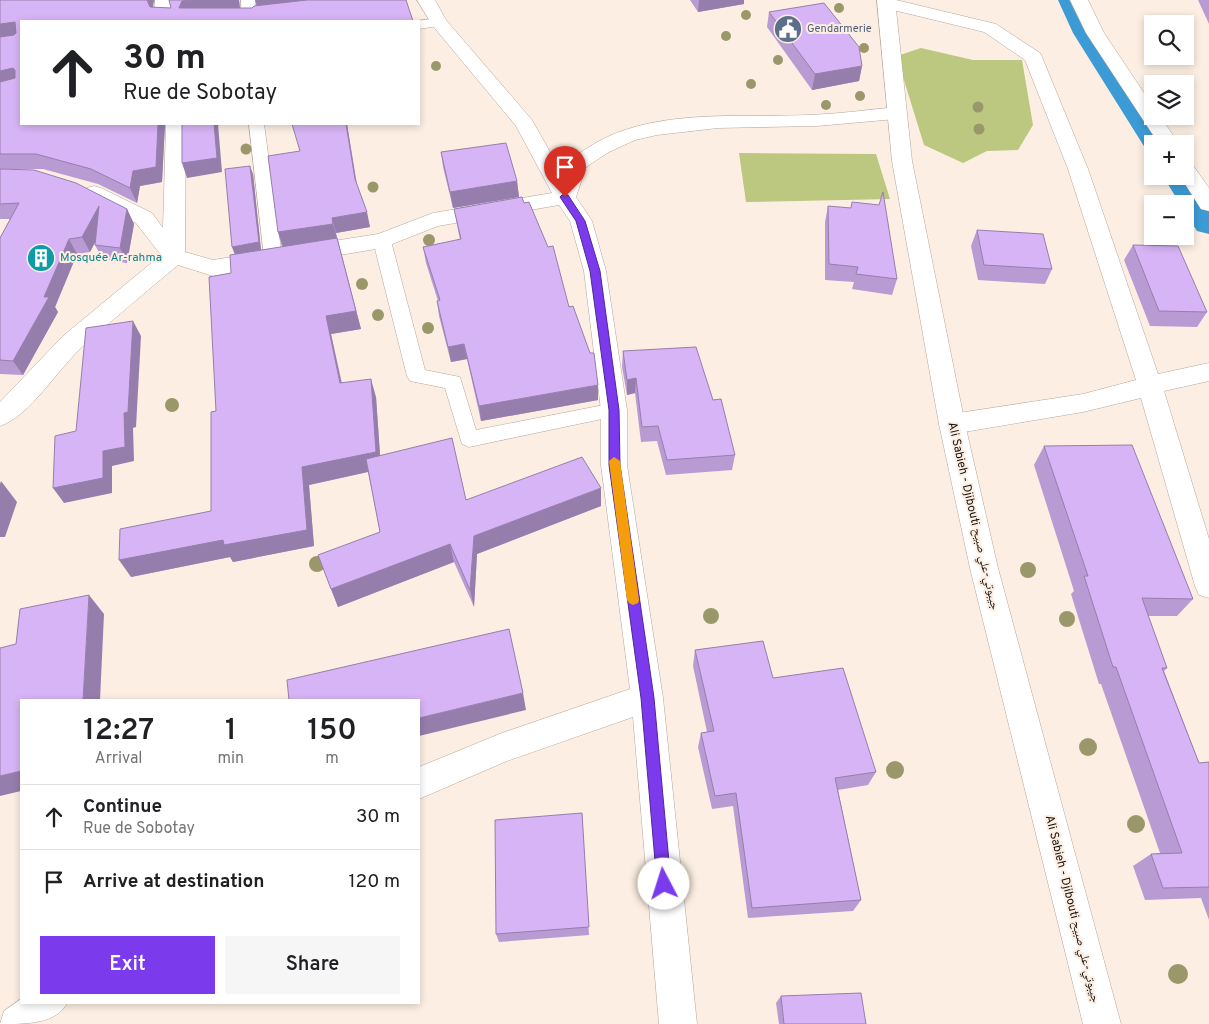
<!DOCTYPE html>
<meta charset="utf-8">
<style>
:root{--surface:#fff;--page:#f6f6f6;--text:#202124;--muted:#757577;--line:#e0e0e0;--accent:#7c3aed}
body{margin:0;font-family:Overpass,"Noto Naskh Arabic",sans-serif;background:var(--page);color:var(--text);height:100vh;display:flex;flex-direction:column;font-size:19px;white-space:nowrap}
*{box-sizing:border-box;margin:0}
p{font-size:16px;color:var(--muted)}
.icon{flex:none;width:28px;height:28px;fill:none;stroke:currentColor;stroke-width:2;stroke-linecap:round;stroke-linejoin:round}
.map{position:relative;flex:1;overflow:hidden}
.side{position:absolute;left:20px;top:699px;width:400px;height:305px;display:flex;flex-direction:column;background:var(--surface);border-radius:0px;box-shadow:0 2px 8px #0003}
.side>*{flex:none}
.banner{position:absolute;left:20px;top:20px;width:400px;height:105px;border-radius:0px;box-shadow:0 2px 8px #0003;background:#fff;color:var(--text);overflow:hidden}
.tools{position:absolute;left:1144px;top:15px;display:grid;gap:10px}
.tools a{display:grid;place-items:center;width:50px;height:50px;border-radius:0px;background:var(--surface);box-shadow:0 2px 8px #0003;font-size:25px}
.pin{position:absolute;display:grid;place-items:center;width:42px;height:42px;color:#fff;margin:-51px -21px;border-radius:50% 50% 50% 0;rotate:-45deg;box-shadow:0 0 5px #0007}
.pin .icon{rotate:45deg}
.me{position:absolute;width:55px;margin:-28px;rotate:355deg;stroke-linejoin:round;filter:drop-shadow(0 0 4px #0008)}
.turn{display:flex;align-items:center;gap:18px;height:105px;padding:0 20px;font-size:22px}
.turn .icon{width:65px;height:65px;stroke-width:2.5}
.turn b{display:block;font-size:35px;line-height:42px}
.eta{display:flex;justify-content:space-evenly;align-items:center;height:85px;text-align:center}
.eta b{font-size:30px;font-weight:600;line-height:35px}
.cta{display:flex;gap:10px;margin-top:auto;padding:10px 20px}
.cta a{flex:1;height:58px;border-radius:0px;background:var(--accent);color:#fff;font-size:20px;font-weight:600;line-height:58px;text-align:center}
.cta a+a{background:var(--page);color:var(--text)}
ul{padding:0;list-style:none}
li{display:flex;align-items:center;gap:15px;height:65px;padding:0 20px;border-top:1px solid var(--line)}
li div{flex:1}
li b{display:block;font-size:19px}
li em{font-style:normal}
.map>svg:first-child{display:block}
.green{fill:#bcc87f}
.lines{fill:none;stroke-linecap:round;stroke-linejoin:round}
.canal{fill:#3c9bd4;fill-rule:evenodd}
.lane-casing{stroke:#b4a69b;stroke-width:1}
.street-casing{stroke:#b4a69b;stroke-width:1}
.secondary-casing{stroke:#b4a69b;stroke-width:1}
.lane{fill:#fff;fill-rule:evenodd}
.street{fill:#fff;fill-rule:evenodd}
.secondary{fill:#fff;fill-rule:evenodd}
.tree{fill:#9a986b}
.wall{fill:#b99bd4}
.shaded-wall{fill:#967eac}
.building{fill:#d7b4f6;stroke:#967eac}
.route{fill:#7c3aed;stroke:#51269a}
.slow{fill:#f59e0b}
.labels{text-anchor:middle;dominant-baseline:central;stroke-width:4;stroke-linejoin:round;paint-order:stroke}
.far-service-label{font-size:11px;fill:#4e5e75;stroke:#fceee2;text-anchor:start}
.culture-label{font-size:12px;fill:#0d838f;stroke:#fceee2;text-anchor:start}
.street-label{font-size:12px;fill:#15100c;stroke:#fceee2}
</style>
<div class="map">
<svg width="1209" height="1024" viewBox="0 0 1209 1024">
<rect width="100%" height="100%" fill="#fceee2"/>
<path class="green" d="M921,48l52,12h49l11,65 -15,25 -31,1 -24,12 -39,-18 -21,-68 -3,-22z
M739,153l137,1 14,45 -144,3z"/>
<g class="lines">
<path class="canal" d="M1058,0h26l17,33 51,79v4h3l18,28h-21v8l-5,-1 -74,-118z
M1185,168l5,1 19,28v37l-12,-3 -12,-19v-8h-5l-17,-28h22z"/>
<defs>
<path id="lane" d="M241,0h14l1,21h-14z
M439,18l5,1 2,3 -2,3 -25,4 -2,-8z
M249,124h15l18,133 -3,4 -6,2 -6,-2 -3,-4z
M382,235l6,2 3,4 34,129 35,7 16,53 138,-27 7,2 3,5 -3,5 -152,32 -7,-3 -17,-56 -35,-7 -3,-5 -34,-135 3,-4z"/>
<path id="street" d="M155,0h18l-1,15 3,6h-18l-3,-6z
M417,0h18l11,20 86,100 30,53c6,-11 13,-17 24,-24 61,-42 152,-31 223,-34 29,-1 58,-5 87,-8l7,2 3,4 -3,4 -7,2 -79,7 -99,2 -61,7 -22,5 -26,12 -23,15 -10,30 16,24 14,50 21,139v55l36,233 34,326h-38l-26,-307 -126,44 -88,38v-32l83,-34 128,-44 -29,-224v-55l-17,-139 -14,-50 -11,-16 -121,21 -56,22 -169,28 -35,-11c-32,27 -65,54 -96,82 -24,22 -52,69 -82,79v-24l63,-66 98,-81 -25,-32 -49,-25 -4,-5 4,-5 7,-2 7,2 51,25 11,15 3,-104h20l-1,128 28,8 165,-26 55,-21 119,-20 -36,-67 -83,-100z
M880,0h16l100,24 44,29 2,4 46,112 70,205 51,-11v18l-45,10 45,148v59l-10,-3 -4,-9 -54,-188 -58,14 -131,22 -9,-3 -4,-7 4,-7 9,-3 131,-20 53,-14 -68,-211 -43,-109 -41,-28 -103,-25 -3,-4z
M1070,0h18l16,33 48,72v11h8l19,28h-20l-73,-111z
M1185,162l7,2 17,24v23l-8,-2 -21,-33h5z
M21,999v3h47c-12,22 -40,22 -68,22l4,-13z"/>
<path id="secondary" d="M877,0h18l17,161 53,263 33,144 123,456h-38l-113,-456 -31,-144 -47,-263z"/>
</defs>
<use href="#lane" class="lane-casing"/>
<use href="#street" class="street-casing"/>
<use href="#secondary" class="secondary-casing"/>
<use href="#lane" class="lane"/>
<use href="#street" class="street"/>
<use href="#secondary" class="secondary"/>
</g>
<g class="tree">
<circle cx="839" cy="8" r="5"/>
<circle cx="746" cy="15" r="5"/>
<circle cx="726" cy="36" r="5"/>
<circle cx="864" cy="48" r="5"/>
<circle cx="778" cy="60" r="5"/>
<circle cx="436" cy="66" r="5"/>
<circle cx="751" cy="84" r="5"/>
<circle cx="860" cy="96" r="5"/>
<circle cx="826" cy="105" r="5"/>
<circle cx="978" cy="107" r="5.5"/>
<circle cx="979" cy="129" r="5.5"/>
<circle cx="246" cy="149" r="5.5"/>
<circle cx="373" cy="187" r="5.5"/>
<circle cx="429" cy="240" r="6"/>
<circle cx="362" cy="284" r="6"/>
<circle cx="378" cy="315" r="6"/>
<circle cx="428" cy="328" r="6"/>
<circle cx="172" cy="405" r="7"/>
<circle cx="317" cy="564" r="8"/>
<circle cx="1028" cy="570" r="8"/>
<circle cx="711" cy="616" r="8"/>
<circle cx="1067" cy="619" r="8"/>
<circle cx="1088" cy="747" r="9"/>
<circle cx="895" cy="770" r="9"/>
<circle cx="1136" cy="824" r="9"/>
<circle cx="1178" cy="974" r="10"/>
</g>
<path class="wall" d="M0,0l171,8 -2,-8h70l1,8h12l5,-2 -2,-6h151l-385,21v103h144l-3,58 -22,4 -3,17 -39,-19 -55,-15h-43z
M690,0h54v4l-46,8z
M1198,0h11v24z
M769,12l93,54 -3,15 -47,9 -45,-63z
M347,124l10,60 13,43 -34,6 25,96 -30,5 11,49 34,14 4,58 86,45 135,6 -124,48 -3,53 -20,-45 -116,45 -7,-18 49,-57 -12,-60 -59,13 5,61 -81,16 -3,-5 -99,20 80,-66 5,-100 15,-138 22,-99 8,76 21,-3 -4,-15 22,-81z
M441,152l76,29 2,16 -66,11 -10,-41z
M0,169l127,40 7,15 -7,39 -24,-3 -8,-15v-3l-5,10 -13,2 -22,53 3,5 -35,63 -23,-1v-136l10,-19h-10z
M524,203l45,104 29,93 -117,21 -14,-62 -16,3 -12,-46 -2,-15h1l-12,-38 -3,-16 37,-7 -6,-31z
M828,206l69,73 -5,16 -40,-6 2,-7 -29,-2v-58z
M977,230l75,39 -7,15 -67,-4 -7,-34z
M1133,245l74,67 -10,15 -47,-1 -26,-66z
M623,351l90,49 22,55 -3,15 -66,5 -9,-34 -16,1 -6,-49 -8,2 -5,-28z
M1044,446l149,153 -16,17h-29l19,52 -3,3 35,92 10,-1v158l-8,-22 -56,2 -12,-34 18,-12 9,-1 -59,-169h-2l-28,-90 3,-3 -40,-126z
M695,650l78,28 103,94 -8,13 -30,5 23,110 -8,11 -105,7 -15,-112 -21,3 -14,-62 3,-14 6,-1 -14,-66z
M582,813l7,122 -90,7 -3,-8z
M781,996l85,28h-87l-3,-21z"/>
<path class="shaded-wall" d="M147,0h7l-2,15z
M192,0h47l1,9 -61,-1 3,-7z
M255,0h62l-60,7z
M699,0h45v4l-46,8z
M15,22l6,13 -21,5v-16z
M862,66l-3,15 -47,9 3,-16z
M13,68l8,15 -21,5v-17z
M158,124h7l-3,58 -22,4 -3,17 -7,-15 3,-17z
M214,124h4l4,48 -35,6 -5,-15z
M346,124h1l11,70 -3,-15z
M250,166l3,8 8,76 -26,5 -3,-8z
M517,181l2,16 -66,11 -3,-16z
M99,206l7,15 -16,31 -8,-15z
M127,209l7,15 -7,39 -7,-15z
M367,212l3,15 -34,6 -4,-15z
M333,224l4,14 -54,9 -5,-15z
M337,238l24,91 -30,5 14,67 -5,-18 -14,-67z
M69,239l8,15 -22,53 3,5 -35,63 -10,-14 31,-64z
M133,321l8,15 -5,91 -3,1 1,33 -22,5v27l-48,10 -11,-15 71,-75z
M464,344l3,15 -16,3 -3,-15z
M636,378l-1,15 -8,2v-15z
M371,379l5,18 5,72 -72,16 5,61 -81,16 -3,-5 -99,20 -12,-17 183,-93z
M598,385v15l-117,21 -2,-15z
M1,481l16,21 -12,35h-5v-53z
M601,488v18l-124,48 -3,53 -4,-17 4,-54z
M450,544l4,18 -116,45 -7,-18z
M89,595l15,19 -4,86h-17z
M523,693l3,17 -107,26v-18z
M21,771v20l-21,5v-20z"/>
<path class="building" d="M0,0h147l3,7 21,1 -2,-8h23l-10,1 -3,7h73l2,-2 53,-6h99l7,21h-392v103h137l-2,43 -23,4 -3,17 -39,-19 -55,-15h-36v-72l15,-4v-8l-2,-2 -13,3v-34l14,-2 2,-2 -1,-11 -15,2z
M824,3l35,44 3,19 -47,8 -46,-62z
M182,124h32l3,34 -35,5z
M292,124h54l9,55 12,33 -35,6 1,6 -55,8 -10,-76 32,-5z
M506,143l11,38 -67,11 -9,-40z
M250,166l9,76 -27,5 -7,-78z
M0,169l34,1 42,13 51,26 -7,39 -25,-3 4,-39 -17,31 -13,2 -25,58h5l-36,64 -13,-1v-122l19,-35 -19,1z
M883,192l14,87 -41,-5 2,-7 -29,-3 -1,-58 23,2 1,-6 27,3z
M522,197l2,6 5,-1 19,45 5,-1 16,61 4,-1 17,47h4l4,32 -119,21 -15,-62 -16,3 -11,-46 3,-1 -17,-53 38,-8 -7,-30z
M977,230l66,4 9,35 -68,-4z
M337,238l19,73 -30,5 14,67 31,-4 5,73 -74,15 5,63 -83,15 -1,-5 -104,20 1,-31 91,-18v-99l5,-1 -7,-134 22,-4 -1,-18z
M1133,245l45,1 29,66 -48,-1z
M133,321l-5,91 -4,1 1,34 -22,4v27l-50,10 2,-52 21,-5 10,-103z
M696,347l17,53 8,-1 14,56 -68,5 -9,-34 -16,1 -6,-49 -9,2 -4,-29z
M452,438l14,62 116,-43 19,31 -127,48 -4,54 -20,-46 -119,45 -13,-34 62,-23 -14,-73z
M1132,445l61,154 -51,-1 25,70h-5l37,95 10,-1v125l-46,1 -12,-34 31,-1 -66,-186h-3l-29,-91h4l-44,-130z
M89,595l-6,105h-62v71l-21,5v-128l16,-4 4,-35z
M509,629l14,64 -104,25v-18h-130l-2,-20z
M763,641l10,37 70,-10 33,104 -41,6 26,122 -109,8 -16,-115 -21,3 -14,-63 13,-2 -19,-81z
M582,813l7,114 -93,7 -1,-114z
M861,993l5,31h-82l-3,-28z"/>
<path class="route" d="M562,195h6l17,26 15,50 19,139 1,55 34,233 17,186 -2,5 -5,2 -5,-2 -2,-5 -16,-186 -32,-233v-55l-19,-139 -14,-50 -16,-24z"/>
<path class="slow" d="M614,457l6,4 19,139 -1,3 -5,2 -4,-2 -2,-3 -18,-139z"/>
<defs>
<symbol id="civic-disc" viewBox="-11 -11 22 22"><circle r="9.5" fill="#5c6f8a" stroke="#fceee2"/><path d="M-.6-6.5H3V-4.5H.6V-3L4-1V1h2V6H-6V1h2V-1L-.6-3ZM-1.2 2.5V6h2.4V2.5Z" fill="#fff"/></symbol>
<symbol id="building-disc" viewBox="-11 -11 22 22"><circle r="9.5" fill="#0f9aa8" stroke="#fceee2"/><path d="M-4-6H4V6H1V3H-1V6H-4ZM-2.5-4.3h1.7v1.8h-1.7ZM.8-4.3h1.7v1.8H.8ZM-2.5-1h1.7V.8h-1.7ZM.8-1h1.7V.8H.8Z" fill="#fff"/></symbol>
</defs>
<g fill-rule="evenodd">
<use href="#civic-disc" x="772" y="13" width="32" height="32"/>
<use href="#building-disc" x="25" y="242" width="32" height="32"/>
</g>
<g class="labels">
<g class="far-service-label">
<text x="807" y="29">Gendarmerie</text>
</g>
<g class="culture-label">
<text x="60" y="258">Mosquée Ar-rahma</text>
</g>
<g class="street-label">
<text transform="translate(973 516) rotate(77)">Ali Sabieh - Djibouti جيبوتي-علي صبيح</text>
<text transform="translate(1072 909) rotate(76)">Ali Sabieh - Djibouti جيبوتي-علي صبيح</text>
</g>
</g>
</svg>
<div class="tools">
<a><svg class="icon" aria-label="search" viewBox="0 0 24 24"><circle cx="10" cy="10" r="6"/><path d="M15 15l6 6"/></svg></a>
<a><svg class="icon" aria-label="layers" viewBox="0 0 24 24"><path d="M12 4l9 5-9 5-9-5zM3 14l9 5 9-5"/></svg></a>
<a>+</a>
<a>−</a>
</div>
<div class="pin" style="left:565px;top:197px;background:#d93025"><svg class="icon" aria-label="arrive" viewBox="0 0 24 24"><path d="M6 21V4h12l-3 4 3 4H6"/></svg></div>
<svg class="me" style="left:664px;top:884px" viewBox="-20 -20 40 40"><circle r="19" fill="#fff"/><path d="M0-13L10 11 0 6-10 11z" fill="#7c3aed"/></svg>
<div class="banner">
<div class="turn"><svg class="icon" aria-label="ahead" viewBox="0 0 24 24"><path d="M12 20V5M6 11l6-6 6 6"/></svg><div><b>30 m</b>Rue de Sobotay</div></div>
</div>
<section class="side">
<div class="eta">
<div><b>12:27</b><p>Arrival</p></div>
<div><b>1</b><p>min</p></div>
<div><b>150</b><p>m</p></div>
</div>
<ul>
<li><svg class="icon" aria-label="ahead" viewBox="0 0 24 24"><path d="M12 20V5M6 11l6-6 6 6"/></svg><div><b>Continue</b><p>Rue de Sobotay</p></div><em>30 m</em></li>
<li><svg class="icon" aria-label="arrive" viewBox="0 0 24 24"><path d="M6 21V4h12l-3 4 3 4H6"/></svg><div><b>Arrive at destination</b></div><em>120 m</em></li>
</ul>
<div class="cta"><a>Exit</a><a>Share</a></div>
</section>
</div>
